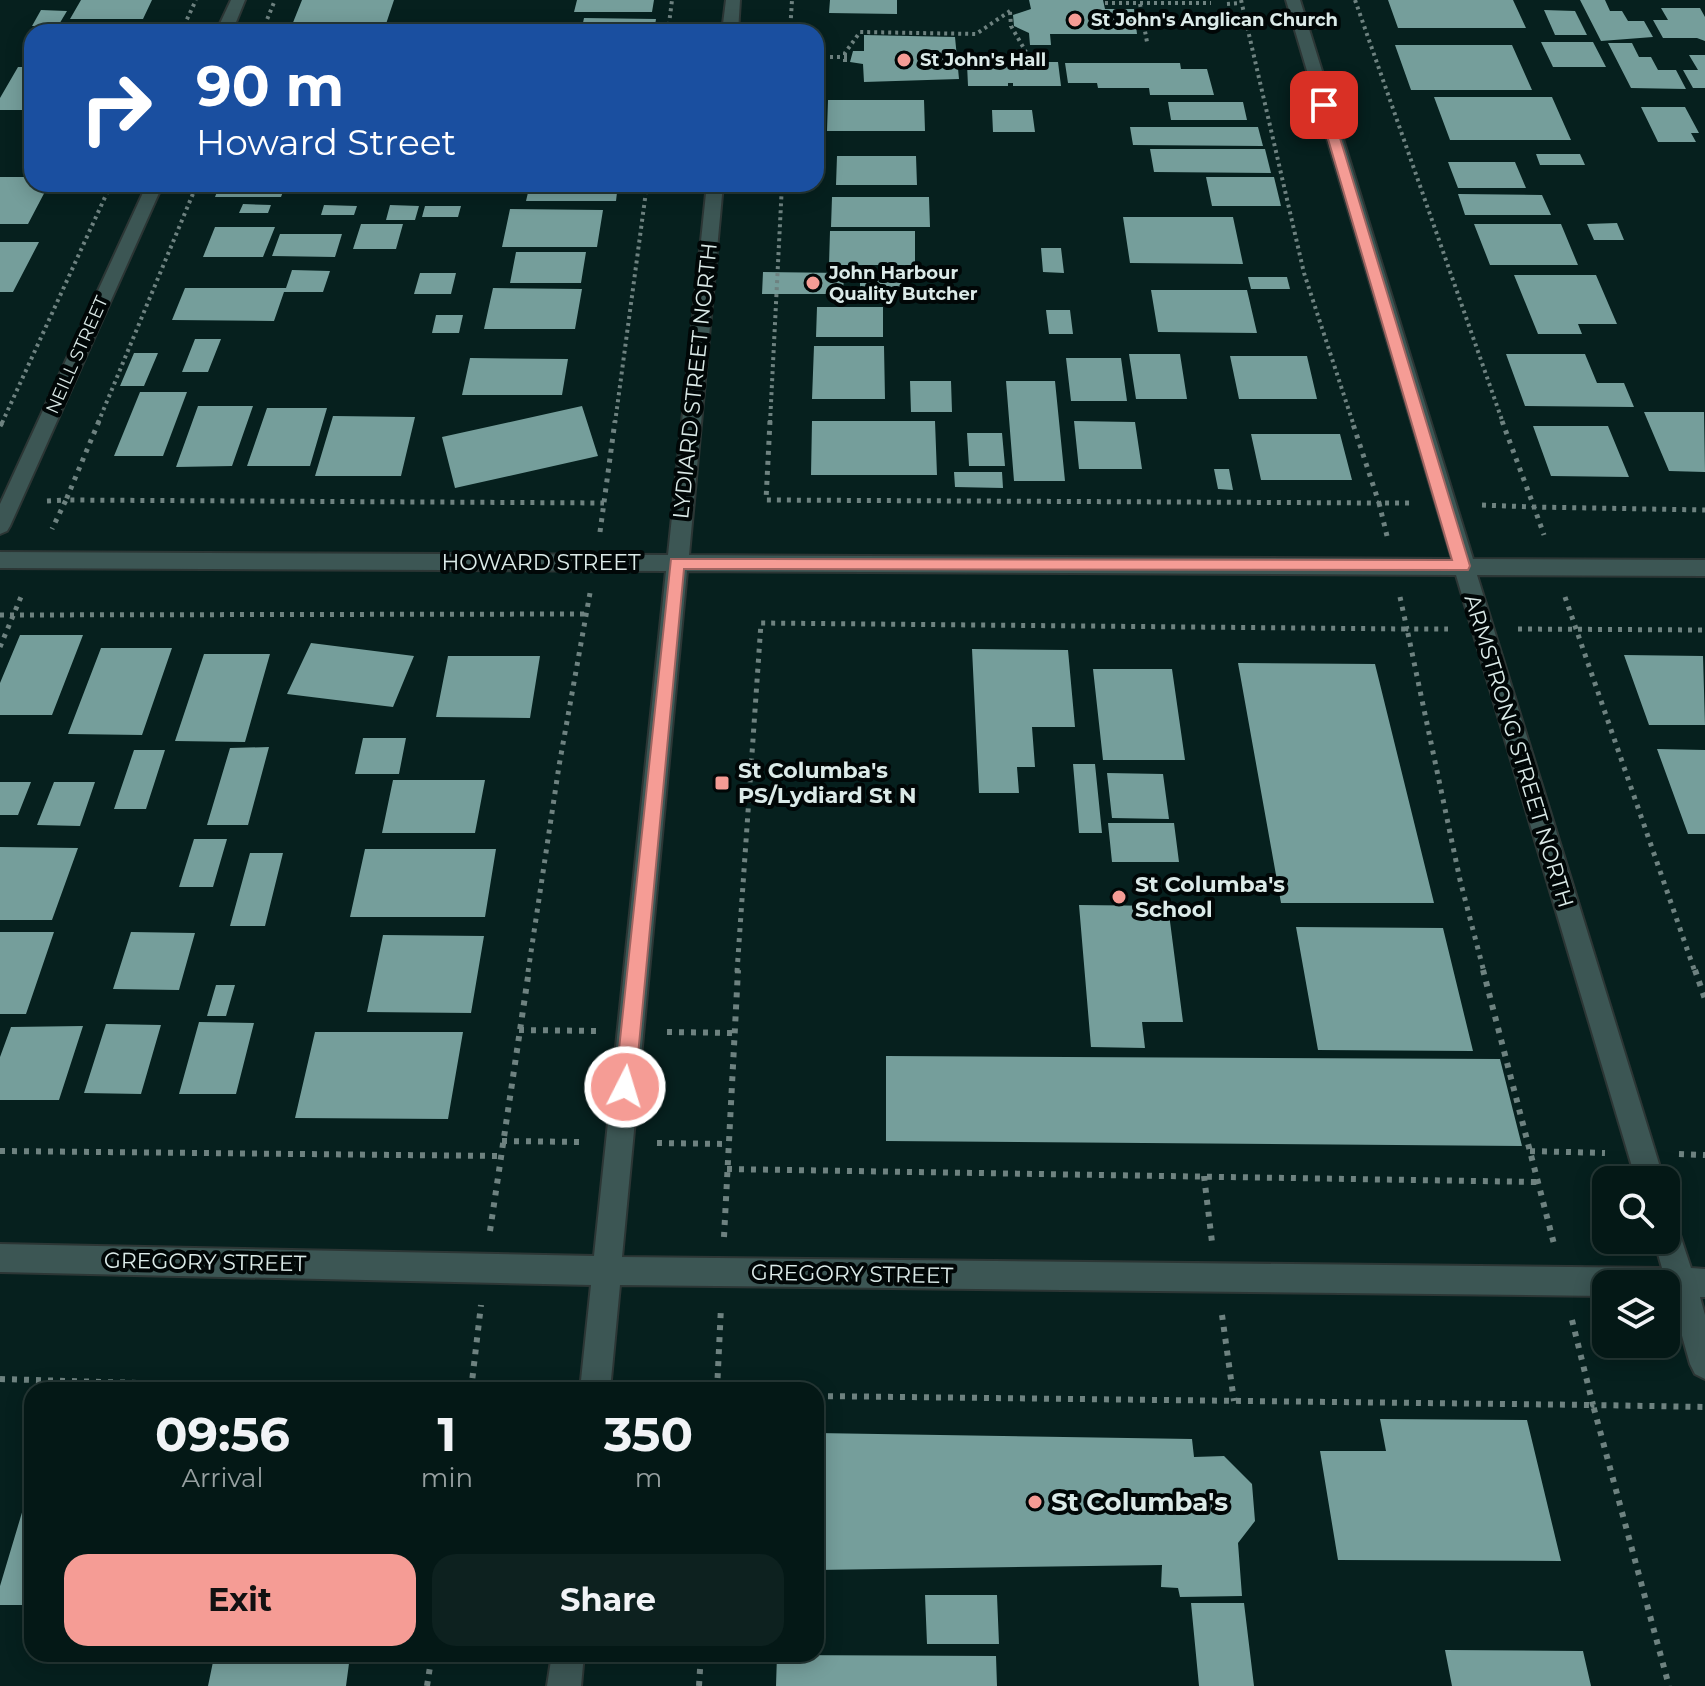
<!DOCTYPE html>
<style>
:root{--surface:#041816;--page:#0d211f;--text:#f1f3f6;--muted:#97a0a1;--line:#253735;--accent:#f59c95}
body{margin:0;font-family:Montserrat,sans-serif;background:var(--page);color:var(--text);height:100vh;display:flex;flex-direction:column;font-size:30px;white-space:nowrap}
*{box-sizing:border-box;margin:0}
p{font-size:26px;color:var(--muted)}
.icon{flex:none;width:44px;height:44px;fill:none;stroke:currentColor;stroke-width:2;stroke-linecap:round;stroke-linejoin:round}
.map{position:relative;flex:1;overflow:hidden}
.panel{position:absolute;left:24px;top:1382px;width:800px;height:280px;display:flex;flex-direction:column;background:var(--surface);border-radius:24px;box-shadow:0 4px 20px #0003,0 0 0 2px var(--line)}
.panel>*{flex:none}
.guide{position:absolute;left:24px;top:24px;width:800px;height:168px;border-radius:24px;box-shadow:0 4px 20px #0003,0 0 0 2px var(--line);background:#1a4fa0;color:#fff;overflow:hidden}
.buttons{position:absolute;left:1592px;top:1166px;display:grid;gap:16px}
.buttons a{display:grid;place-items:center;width:88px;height:88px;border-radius:16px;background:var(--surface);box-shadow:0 4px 20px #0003,0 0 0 2px var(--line);font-size:40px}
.pin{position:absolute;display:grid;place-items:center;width:68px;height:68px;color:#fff;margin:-34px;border-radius:16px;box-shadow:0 4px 12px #0006}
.me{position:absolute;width:88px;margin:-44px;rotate:5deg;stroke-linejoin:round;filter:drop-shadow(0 0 6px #0008)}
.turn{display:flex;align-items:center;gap:28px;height:168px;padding:0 40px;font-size:36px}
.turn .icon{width:104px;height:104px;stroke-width:2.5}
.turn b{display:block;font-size:56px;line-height:68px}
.eta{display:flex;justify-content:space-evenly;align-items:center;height:136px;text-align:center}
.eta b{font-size:48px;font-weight:700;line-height:56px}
.cta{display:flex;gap:16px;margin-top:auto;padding:16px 40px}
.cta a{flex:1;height:92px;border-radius:24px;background:var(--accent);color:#111;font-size:32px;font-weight:700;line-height:92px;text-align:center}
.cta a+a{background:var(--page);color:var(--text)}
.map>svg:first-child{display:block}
.building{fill:#759e9b}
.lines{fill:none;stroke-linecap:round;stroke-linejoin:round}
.minor-casing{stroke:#2c3635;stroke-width:4}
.path-far2{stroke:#6e8280;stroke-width:4;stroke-dasharray:3 4;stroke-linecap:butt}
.path-far1{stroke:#6e8280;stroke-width:5;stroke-dasharray:4 6;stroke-linecap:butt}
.path{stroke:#6e8280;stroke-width:6;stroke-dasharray:5 7;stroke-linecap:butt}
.minor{fill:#3c5654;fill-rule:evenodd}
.route{fill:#f59c95;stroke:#9f6561;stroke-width:2}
.poi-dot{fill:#f59c95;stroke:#010707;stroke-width:3}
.labels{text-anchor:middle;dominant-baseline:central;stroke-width:8;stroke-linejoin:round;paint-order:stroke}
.far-poi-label{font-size:18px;font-weight:bold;fill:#dbeae8;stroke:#010707;text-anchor:start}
.far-street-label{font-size:18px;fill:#dbeae8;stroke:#010707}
.street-label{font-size:22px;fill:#dbeae8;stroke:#010707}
.poi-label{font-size:22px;font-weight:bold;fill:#dbeae8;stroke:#010707;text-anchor:start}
.near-poi-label{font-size:26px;font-weight:bold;fill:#dbeae8;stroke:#010707;text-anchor:start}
</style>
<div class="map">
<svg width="1705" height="1686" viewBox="0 0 1705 1686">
<rect width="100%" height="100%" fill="#06201e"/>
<path class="building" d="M81,0h71l-9,19h-73z
M302,0h92l-10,30h-94z
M577,0h77l-2,12h-78z
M830,0h67v14l-68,-1z
M1029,0h74l2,9h29l3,25h-87l1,11h-21l-1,-12 -15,-7 -1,-11 18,-6z
M1388,0h125l13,28h-128z
M1580,0h25l5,11h12l6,10h16l9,16 -52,4z
M1661,8h39l5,9v24l-8,-3h-34l-10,-18h15z
M41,10l26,1 -9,15h-26z
M1544,10l31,1 12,24h-32z
M584,18l72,1 -2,13h-73z
M864,35l91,2 4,42 -95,3 -1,-18 -13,-2 3,-11h11z
M1541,42h52l13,25h-53z
M1608,43h24l7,14h12l7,13h18l10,19 -55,-1z
M1395,45h117l20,45h-121z
M1689,55h16v33h-12l-10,-18h15z
M1007,56l11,6h40l3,24h-48v-3h-5v3h-40l-1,-22h27z
M1065,63h115l1,6h26l7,26h-64l-1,-7h-51l-1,-5h-29z
M18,67h14v43h-32v-12z
M1434,97h118l19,43h-121z
M828,100h96l1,31h-98z
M1168,102h75l4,18h-76z
M1641,107h44l14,26h-8l5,9h-38z
M992,110h40l3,22h-42z
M1130,127h128l5,19 -130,-1z
M1150,149h115l6,24 -117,-1z
M1536,154h44l5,11h-45z
M837,156h79l1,29h-81z
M1448,162h67l11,26h-68z
M0,177h32v7h17l-21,40h-28z
M1206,177h68l7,29h-69z
M220,184h66l-5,13h-66z
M530,184h88l-2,17h-90z
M1458,194l84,1 9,20h-86z
M832,197h97l1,30h-99z
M243,204l28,1 -3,8h-29z
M324,205l33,1 -3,9h-33z
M390,205l29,1 -4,14h-29z
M425,206h36l-3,11h-36z
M510,209l93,1 -6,37h-95z
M1123,217h110l10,47 -113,-1z
M1617,223l7,17h-30l-7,-16z
M361,224h42l-7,25h-43z
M1474,224h87l17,41h-88z
M215,227h60l-12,30h-60z
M830,231h85v34h-86z
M280,234h62l-7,23 -63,-1z
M0,242h39l-26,50h-13z
M1041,248h20l3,25 -21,-1z
M516,252h70l-5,31h-71z
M292,270l38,1 -7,21h-39l-10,29 -102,-1 13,-32h101z
M763,272l81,1 -1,21h-81z
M420,273h36l-5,21h-37z
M860,274h41l1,15h-42z
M1514,275h82l21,49h-39l4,10h-44z
M1248,277h39l3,12h-39z
M493,288l89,1 -7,40h-91z
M1151,290h96l10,43 -99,-1z
M817,307h66v30h-67z
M1046,310h24l3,24h-24z
M436,315h27l-4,18h-27z
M195,339h26l-13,33h-26z
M814,346h70l1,53h-73z
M134,353h24l-14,33h-24z
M1129,354h51l7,45h-51z
M1506,354h79l12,29h27l10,24 -109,-1z
M1230,356h77l10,43h-78z
M470,358l98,1 -6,36h-100z
M1066,358h55l6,43h-56z
M910,381h41l1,31h-41z
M1006,381h49l10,100h-51z
M140,392h47l-24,64h-49z
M198,406h55l-21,60 -56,1z
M582,406l16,50 -143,32 -13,-51z
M267,408h60l-17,58h-63z
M1644,412h60l1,60 -36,-1z
M333,416l82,1 -14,59h-86z
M812,421h123l2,54h-126z
M1074,421l61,1 7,47h-63z
M1533,426h75l21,51 -78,-1z
M967,433h35l3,33h-36z
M1251,434h89l12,46h-91z
M1214,469h15l4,21 -15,-1z
M954,472h48l1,16 -48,-1z
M20,635h63l-31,80h-52v-32z
M311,643l103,13 -21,51 -106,-13z
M101,648h71l-30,87 -74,-1z
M972,649l96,1 7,77h-43l3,40h-18l2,26h-40z
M204,654h66l-25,88 -70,-1z
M1624,655l79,1 2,69h-56z
M448,656h92l-10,62 -94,-1z
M1238,663l137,1 59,239h-153z
M1093,669h79l13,91h-82z
M363,738h43l-7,36h-44z
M269,747l-21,78h-41l23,-77z
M1657,749l48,1v84h-17z
M134,750h31l-19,59h-32z
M1073,764h22l7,69h-23z
M1107,773l56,1 6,45 -57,-1z
M393,780h92l-10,53h-93z
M0,782h31l-13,33h-18z
M54,782h41l-15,44 -43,-1z
M1108,823h66l5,39h-67z
M194,839h33l-14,48h-34z
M0,847l78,1 -26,72h-52z
M365,849h131l-11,68h-135z
M250,853h33l-18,73h-35z
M1079,905l89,1 15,116h-41l3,26 -54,-1z
M1296,927l147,1 30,123 -155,-1z
M0,932h54l-28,82h-26z
M131,932l64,1 -16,57 -66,-1z
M383,935l101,1 -13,77 -104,-1z
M216,985h19l-9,31h-19z
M199,1022l55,1 -18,71h-57z
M106,1024l55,1 -20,69 -57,-1z
M83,1026l-24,74h-59v-43l11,-30z
M315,1032h148l-15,87 -153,-1z
M886,1056l614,3 22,87 -636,-5z
M1380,1419l147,1 34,141 -223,-1 -18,-109h66z
M816,1433l376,6 2,18 30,-1 28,28 3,37 -17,22 4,53 -62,1 -2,-9 -17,-1 1,-22 -346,5z
M32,1479v126h-32v-19z
M925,1595h72l2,49h-72z
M1191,1603h53l10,83h-55z
M1445,1650l138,1 8,35h-139z
M777,1655l219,1 1,30h-221z
M350,1656l-4,30h-138l6,-29z"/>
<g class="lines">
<defs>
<path id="minor" d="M231,0h14l-13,32h-16z
M726,0h14l-2,32h-16z
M1286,0h14l173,559 232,1v16l-228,-1 187,605h-28l-180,-605 -769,-4 -65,686 1040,11 -8,-28h12v-21l10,4 15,45 14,1v28h-5l5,18v64l-10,-5 -5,-10 -19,-67h-5v-13h-60v12l-986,-11 -10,105h-30l11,-105 -591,-13v-28l594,12 72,-685 -666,-3v-16l668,3 39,-371h16l-34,371 763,4z
M147,184h16l-153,342 -3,5 -7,3v-30z
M552,1654h32l-3,32h-34z"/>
</defs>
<use href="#minor" class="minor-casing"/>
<path class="path-far2" d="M1241,0l63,273 49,150
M1355,0l148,423
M1105,3h106
M1140,4l7,38
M1227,4l14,-1
M1010,12l1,14 15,26
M181,32l15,-32
M262,32l13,-32
M668,32l4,-32
M790,32l2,-32
M816,57h34
M845,62v-9l15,-21 116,2 34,-23
M2,423l109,-239
M98,423l99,-239
M615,423l32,-239
M770,423l12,-239"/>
<path class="path-far1" d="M99,421l-33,79 538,3
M770,421l-4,79 613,3 -27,-82
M1502,421l32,86 171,3
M0,426l3,-5
M47,501l19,-1 -14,29
M1482,505l52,2 10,28
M600,532l15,-111
M1387,536l-8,-33h33
M1400,597l7,32h41
M1565,597l130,375
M0,615l587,-1
M1518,629l187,1
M0,647l23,-55
M528,972l31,-206 31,-173
M737,972l24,-349 646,6 53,251 24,92"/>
<path class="path" d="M1483,970l71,274
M1695,970l10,29
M519,1030l78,1
M667,1032l67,1
M502,1141l81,1
M657,1143l71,1
M0,1151l500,5
M1530,1151l75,2
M1679,1154l26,1
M727,1169l811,13
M1204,1176l8,66
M490,1231l39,-261
M724,1237l14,-267
M1222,1315l12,86
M1572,1320l21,85 112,2
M0,1379l380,11
M471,1390l10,-85
M717,1390l4,-83
M816,1396l777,9 76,281
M427,1686l5,-32
M699,1686l2,-32"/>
<use href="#minor" class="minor"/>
</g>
<path class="route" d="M1320,103l10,2 140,461 -2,4 -784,-1 -49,518 -3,7 -7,3 -7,-3 -3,-7 56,-528 781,1 -134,-455z"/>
<g class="poi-dot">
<circle cx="1075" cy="20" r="8"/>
<circle cx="904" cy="60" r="8"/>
<circle cx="813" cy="283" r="8"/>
<rect x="714" y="775" width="16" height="16" rx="4"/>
<circle cx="1119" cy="897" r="8"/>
<circle cx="1035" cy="1502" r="8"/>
</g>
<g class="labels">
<g class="far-poi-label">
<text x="1091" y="20">St John's Anglican Church</text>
<text x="920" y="60">St John's Hall</text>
<text x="829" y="273">John Harbour<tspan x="829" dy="21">Quality Butcher</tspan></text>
</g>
<g class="far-street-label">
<text transform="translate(77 355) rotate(-66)">NEILL STREET</text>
</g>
<g class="street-label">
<text transform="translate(695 381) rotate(-84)">LYDIARD STREET NORTH</text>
<text x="541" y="562">HOWARD STREET</text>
<text transform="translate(1519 751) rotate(73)">ARMSTRONG STREET NORTH</text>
<text transform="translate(205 1262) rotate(1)">GREGORY STREET</text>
<text transform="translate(852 1274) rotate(1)">GREGORY STREET</text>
</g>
<g class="poi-label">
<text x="738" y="770">St Columba's<tspan x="738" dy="25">PS/Lydiard St N</tspan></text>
<text x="1135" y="884">St Columba's<tspan x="1135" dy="25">School</tspan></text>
</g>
<g class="near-poi-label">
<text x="1051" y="1502">St Columba's</text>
</g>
</g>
</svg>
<div class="buttons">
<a><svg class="icon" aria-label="search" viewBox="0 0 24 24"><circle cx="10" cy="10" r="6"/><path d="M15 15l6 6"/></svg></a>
<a><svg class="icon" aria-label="layers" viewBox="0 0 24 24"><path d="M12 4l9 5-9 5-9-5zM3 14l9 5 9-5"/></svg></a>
</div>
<div class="pin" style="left:1324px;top:105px;background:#d93025"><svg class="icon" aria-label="arrive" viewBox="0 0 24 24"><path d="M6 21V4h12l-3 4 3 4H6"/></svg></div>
<svg class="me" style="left:625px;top:1087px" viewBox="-20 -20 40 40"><circle r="17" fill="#f59c95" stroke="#fff" stroke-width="3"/><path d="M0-11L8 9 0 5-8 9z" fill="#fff"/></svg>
<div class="guide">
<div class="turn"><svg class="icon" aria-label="right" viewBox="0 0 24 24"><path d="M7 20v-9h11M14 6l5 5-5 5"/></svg><div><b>90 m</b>Howard Street</div></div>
</div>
<section class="panel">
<div class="eta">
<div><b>09:56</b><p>Arrival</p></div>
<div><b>1</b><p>min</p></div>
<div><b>350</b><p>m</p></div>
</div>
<div class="cta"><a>Exit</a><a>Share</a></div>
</section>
</div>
